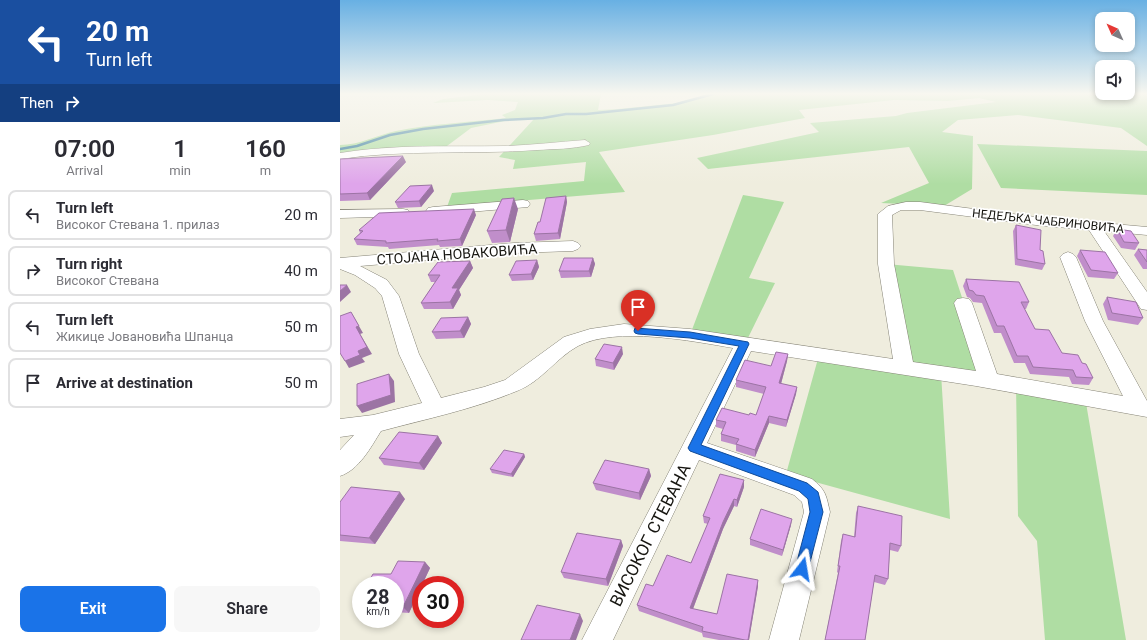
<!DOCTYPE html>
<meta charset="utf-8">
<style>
:root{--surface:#fff;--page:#f7f7f7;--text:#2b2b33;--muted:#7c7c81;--line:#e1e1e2;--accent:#1a73e8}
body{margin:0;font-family:Roboto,sans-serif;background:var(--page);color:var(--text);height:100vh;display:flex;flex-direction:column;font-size:15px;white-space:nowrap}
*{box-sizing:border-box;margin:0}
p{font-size:13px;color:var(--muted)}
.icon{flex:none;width:22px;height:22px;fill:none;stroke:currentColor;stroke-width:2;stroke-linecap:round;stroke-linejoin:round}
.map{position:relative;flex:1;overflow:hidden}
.drawer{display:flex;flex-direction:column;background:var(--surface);width:340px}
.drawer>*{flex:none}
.hud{background:#1a4fa0;color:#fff;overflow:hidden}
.needle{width:26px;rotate:315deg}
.buttons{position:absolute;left:755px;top:12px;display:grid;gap:8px}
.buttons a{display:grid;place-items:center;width:40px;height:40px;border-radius:8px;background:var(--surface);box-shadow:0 2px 6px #0003;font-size:20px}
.speed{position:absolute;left:12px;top:576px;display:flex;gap:8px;font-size:20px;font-weight:700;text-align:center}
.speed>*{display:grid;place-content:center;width:52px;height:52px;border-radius:50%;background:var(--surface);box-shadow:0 2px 6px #0003;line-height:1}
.speed small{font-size:10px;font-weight:400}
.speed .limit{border:6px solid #d22;background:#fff;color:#111}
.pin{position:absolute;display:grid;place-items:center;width:34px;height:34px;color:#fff;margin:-41px -17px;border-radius:50% 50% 50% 0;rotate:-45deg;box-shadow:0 0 4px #0007}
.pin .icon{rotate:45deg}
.me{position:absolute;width:44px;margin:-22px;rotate:14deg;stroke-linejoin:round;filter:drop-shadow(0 0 3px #0008)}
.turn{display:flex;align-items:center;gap:14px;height:84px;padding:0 20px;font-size:18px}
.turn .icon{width:52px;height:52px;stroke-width:2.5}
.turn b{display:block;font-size:28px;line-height:34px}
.then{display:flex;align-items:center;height:38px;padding:0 20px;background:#0003;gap:8px;font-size:15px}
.eta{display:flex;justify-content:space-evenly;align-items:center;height:68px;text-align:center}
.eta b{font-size:24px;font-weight:600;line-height:28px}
.button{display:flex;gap:8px;margin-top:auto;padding:8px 20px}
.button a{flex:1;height:46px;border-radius:8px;background:var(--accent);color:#fff;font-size:16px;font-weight:600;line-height:46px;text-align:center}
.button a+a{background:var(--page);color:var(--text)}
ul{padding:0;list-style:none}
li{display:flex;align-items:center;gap:12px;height:50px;margin:0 8px 6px;padding:0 12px;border:2px solid var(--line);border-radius:8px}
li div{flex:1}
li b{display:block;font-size:15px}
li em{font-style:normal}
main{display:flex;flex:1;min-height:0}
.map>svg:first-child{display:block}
.green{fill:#afdda3}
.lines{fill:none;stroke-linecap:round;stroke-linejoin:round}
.stream{stroke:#397e9f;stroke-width:2.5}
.minor-casing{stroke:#858376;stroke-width:1}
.minor{fill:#fff;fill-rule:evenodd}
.wall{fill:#c08eca}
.shaded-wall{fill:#9c74a4}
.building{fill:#dfa5eb;stroke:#9c74a4}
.route{fill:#1a73e8;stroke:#114b97}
.labels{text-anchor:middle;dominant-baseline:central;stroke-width:3.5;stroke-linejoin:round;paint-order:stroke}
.far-street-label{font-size:12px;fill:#171611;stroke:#fff}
.street-label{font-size:14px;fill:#171611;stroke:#fff}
.near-street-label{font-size:17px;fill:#171611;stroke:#fff}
</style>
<main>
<section class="drawer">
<div class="hud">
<div class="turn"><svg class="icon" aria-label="left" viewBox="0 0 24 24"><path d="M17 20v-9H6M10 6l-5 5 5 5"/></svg><div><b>20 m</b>Turn left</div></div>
<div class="then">Then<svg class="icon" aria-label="right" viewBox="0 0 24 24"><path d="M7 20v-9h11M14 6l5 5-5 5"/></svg></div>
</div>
<div class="eta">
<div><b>07:00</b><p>Arrival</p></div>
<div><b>1</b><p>min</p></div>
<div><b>160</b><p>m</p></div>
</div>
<ul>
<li><svg class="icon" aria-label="left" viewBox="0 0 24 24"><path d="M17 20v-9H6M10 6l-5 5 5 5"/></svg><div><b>Turn left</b><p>Високог Стевана 1. прилаз</p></div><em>20 m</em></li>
<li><svg class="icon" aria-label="right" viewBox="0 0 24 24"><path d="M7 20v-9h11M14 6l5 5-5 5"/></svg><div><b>Turn right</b><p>Високог Стевана</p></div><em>40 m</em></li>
<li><svg class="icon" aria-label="left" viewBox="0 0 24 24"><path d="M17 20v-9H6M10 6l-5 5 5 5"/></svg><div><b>Turn left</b><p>Жикице Јовановића Шпанца</p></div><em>50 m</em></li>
<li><svg class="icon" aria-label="arrive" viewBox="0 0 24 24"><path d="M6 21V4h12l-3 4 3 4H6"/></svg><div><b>Arrive at destination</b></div><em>50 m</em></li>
</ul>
<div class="button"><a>Exit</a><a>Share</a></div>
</section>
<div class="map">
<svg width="807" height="640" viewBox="0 0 807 640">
<rect width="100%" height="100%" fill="#efedde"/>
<path class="green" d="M145,94h116l-3,16 20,-1 69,-7 26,-8h434v52l-26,-18 -103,-13 -60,5 -16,12 31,4 -1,53 -28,17 -63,-3 48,-20 -20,-36 -201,22 -11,-11 122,-26 -9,-9 86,-7 11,-3 89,-11 -17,-4 -31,3 -54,-1 -95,10 6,8 -92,17 -114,17 26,40 -178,15 5,-14 132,-12 2,-19 -73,7 2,-9 -16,-3 35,-38 -24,1 -39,8 -28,21 -103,8v-12c19,0 37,-10 56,-14 36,-7 73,-9 110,-13l-4,-3 13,-5 3,-8 -30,-2 -55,3 10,-4z
M637,144l170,7v44l-146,-7z
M403,195l41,7 -35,76 26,5 -30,61 -55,-9z
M546,264l67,6 36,110 -48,-7 9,146 -164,-45 33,-119 85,12z
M676,384l69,13 41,243h-81l-8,-99 -19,-25z"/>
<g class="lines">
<path class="stream" d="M0,149l17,-3 33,-11 33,-6 80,-9 40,-2 23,-4h20l87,-9 40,-11"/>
<defs>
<path id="minor" d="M245,140l5,3 -1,2c-16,4 -35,4 -52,5 -65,5 -132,-1 -197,9v-6c55,-9 110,-6 165,-7 27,-1 54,-4 80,-6z
M183,200l5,1 2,3 -2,3 -95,8 -5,-1 -2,-3 2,-3 5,-1z
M566,202h14l116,15 111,10v8l-43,-4 43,61v18l-6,-1 -52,-79 -53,-5 -116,-15h-19l-9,5 2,49 19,98 63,9 -22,-68 3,-4 6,-1 6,1 3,4 25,71 126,22 -38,-75 -25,-64 3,-3 5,-2 5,2 3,3 27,64 44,80v16l-171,-31 -225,-35 -44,92 105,36c14,11 14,16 18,33l-31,128h-30l35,-128 -2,-10 -8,-7 -95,-35 -86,180h-31l151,-292c-41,-7 -117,-22 -155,-2 -22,12 -37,36 -61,45 -43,18 -91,28 -136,40 -10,16 -22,39 -41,45v-26l14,-15 -14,2v-18l33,-4 49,-12 -23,-49 -17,-58 -7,-8 -20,-13 -15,-6v-11l174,-15 59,-2 5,2 3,3 -3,3 -5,2 -59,2 -154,13 27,14 12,16 20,58 22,44 43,-11 21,-7 59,-43 26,-8 34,-5 66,5 203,30 -15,-95v-50l10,-8z
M63,209l5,1 2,3 -2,3 -68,2v-8z"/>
</defs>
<use href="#minor" class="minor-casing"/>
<use href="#minor" class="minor"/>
</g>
<path class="wall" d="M0,159l66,3 -36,38 -30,1z
M94,191l-13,16 -23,1 -3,-6z
M226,196l1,6 -7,37 -24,2 -2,-7 6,-12z
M178,209l-8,33 -18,1 -5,-12z
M136,215l-14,31 -22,1 -1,-2 -50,4 -1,-2 -31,-2 -3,-6 6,-6 -1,-3z
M676,225l24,25 5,14 -3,6 -27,-5 -2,-34z
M777,229l22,14 -4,7 -14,-2 -8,-12z
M798,249l9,1v19h-4l-9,-14z
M740,250l38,23 -4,6 -26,-2 -11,-21z
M253,258l2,6 -4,13 -30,1 -2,-7z
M197,260l2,7 -6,13 -21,1 -3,-6z
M130,261l3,7 -14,22 2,5 -8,14h-29l-3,-6 14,-21h-4l-3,-7z
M626,279l63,23 -3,7h-2l11,20 27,24 20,10 11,15 -4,7 -17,-1 -3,-7 -39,-3 -5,-11h-11l-13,-30h-7l-12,-30 -9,-1 -3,-4 -3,-1 -4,-11z
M767,297l36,21 -5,7 -30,-5 -5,-16z
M128,317l3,7 -7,14 -28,1 -4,-7z
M283,354l-9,16 -18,-4 -1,-7z
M448,354l-1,7 -6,23 16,3 -1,7 -10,33 -17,-4 -14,34 -19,-6v-6l-15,-4v-7l2,-5 -7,-2v-7l33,-5h7l8,-21 -28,-7v-7l35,-14z
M98,436l4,7 -18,27 -40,-5 -5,-7z
M184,454l1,3 -12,20 -21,-4 -2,-4z
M309,469l2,7 -11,24 -44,-10 -3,-7z
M404,487l-7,20 -3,-1 -11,23 -30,80 24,5 41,-34v6l-9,54h-30l-16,-3 -1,-4 -63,-22 -2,-6 16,-19 38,-23 17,-39 -4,-1 -1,-7z
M65,499l-30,45 -35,-3v-39z
M518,506l43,40 -3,6 -8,-2 -2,29 -3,6 -11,-3 -9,58h-40l13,-67 -1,-1 4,-31 2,-7 11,3 2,-24z
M451,525l-9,31 -32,-11v-6z
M281,540l2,6 -15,40 -44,-8 -3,-6z
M85,562l5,6 -21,45 -14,-1v-27l-4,-11z
M21,595v15l-6,-5z"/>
<path class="shaded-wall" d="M63,156l3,6 -36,38 -3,-7z
M92,185l2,6 -13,16 -2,-6z
M226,196l1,6 -7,37 -2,-6z
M174,198l4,11 -8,33 -4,-12z
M134,209l2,6 -14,31 -2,-7z
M253,258l2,6 -4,13 -2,-6z
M197,260l2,7 -6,13 -2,-6z
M130,261l3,7 -14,22 2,5 -8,14 -3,-7 2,-14z
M7,285l4,7 -11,10v-11z
M11,312l12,21 -3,1 12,20 -10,4 3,4 -16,6 -4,-7 13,-10 -2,-24z
M128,317l3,7 -7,14 -4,-7z
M282,347l1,7 -9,16 -1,-7z
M448,354l-1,7 -8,30v-8z
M49,374l5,7 1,21 -33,11 -5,-7z
M457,387l-1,7 -10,33 1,-7z
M429,416v7l-14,34v-7z
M98,436l4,7 -18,27 -5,-7z
M184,454l1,3 -12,20 -2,-3z
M309,469l2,7 -11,24 -1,-7z
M404,480v7l-7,20v-7z
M60,492l5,7 -30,45 -6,-6z
M394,499v7l-11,23 -32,85 -1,-6 33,-86z
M452,519l-1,6 -9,31 1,-6z
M281,540l2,6 -15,40 -2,-7z
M85,562l5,6 -8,17h-1v2l-12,26 -6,-6z
M418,580v6l-9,54h-1z
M240,614l3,7 -7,19h-6z"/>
<path class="building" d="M63,156l-36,37 -27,1v-35z
M92,185l-13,16 -24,1 15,-16z
M226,196l-8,37 -24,1 4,-12h2l6,-24z
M174,198l-8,32 -19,1 15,-32z
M134,209l-14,30 -23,2 1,-2 -52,4v-2l-32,-2 9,-8 -4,-1 20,-17z
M676,225l25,5 -1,20 3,1 2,13 -28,-5z
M777,229l14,2 8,12 -15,-1z
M798,249l9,1v12z
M740,250l25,2 13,21 -27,-3z
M224,258h29l-4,13h-30z
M197,260l-6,14 -22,1 7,-14z
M130,261l-18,27h6l-8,14 -29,1 19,-28h-12l10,-13z
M626,279l53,3 10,20h-8l14,27 14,1 13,23 16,2 4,8 4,1 7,14 -17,-1 -3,-7 -40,-3 -5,-11h-11l-13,-30h-7l-13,-30 -8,-1 -3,-4 -4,-1z
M0,285h7l-7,6z
M767,297l29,5 7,16 -31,-5z
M11,312l8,14 -3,1 11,20 -9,4 2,4 -15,6 -5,-8v-37z
M128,317l-8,14 -28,1 9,-14z
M264,344l18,3 -9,16 -18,-4z
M436,352l12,2 -9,29 18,4 -10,33 -18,-4 -14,34 -19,-6 3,-5 -18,-5 5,-12 -10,-2 6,-12 27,7 1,-2 6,2 10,-28 -30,-7 9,-20 26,6z
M49,374l2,21 -34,11v-22z
M59,432l39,4 -19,27 -40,-5z
M164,450l20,4 -13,20 -21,-5z
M265,460l44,9 -10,24 -46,-10z
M380,474l24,6 -7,20 -3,-1 -11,23 -33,86 27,6 10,-40 31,6 -10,60h-3l-43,-9 1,-4 -66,-22 9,-21 7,2 14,-31 24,8 19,-45 -7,-2z
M11,487l49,5 -31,46 -29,-3v-33z
M518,506l44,10 -1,30 -11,-3 -2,36 -13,-4 -10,65h-40l15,-74h-2l5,-32 12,3z
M421,509l31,10 -9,31 -33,-11z
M237,533l44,7 -15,39 -45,-7z
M58,561l27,1 -22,45 -8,-1v-21h-28l6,-11h18z
M21,595v10h-6z
M197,605l43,9 -10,26h-49z"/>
<linearGradient id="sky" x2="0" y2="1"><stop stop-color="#68b0e3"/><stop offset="0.51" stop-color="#f8f7f0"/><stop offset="1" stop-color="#f8f7f0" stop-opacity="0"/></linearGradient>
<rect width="807" height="184" fill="url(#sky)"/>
<path class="route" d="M295,328l55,4 58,10 1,2 -48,101 106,38 11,9 5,20 -16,62 -5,2 -5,-2 -2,-5 15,-57 -2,-13 -9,-8 -109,-40 -2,-3 51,-102 -49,-8 -52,-4 -3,-1 -1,-2z"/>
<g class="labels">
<g class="far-street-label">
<text transform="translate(708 221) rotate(6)">НЕДЕЉКА ЧАБРИНОВИЋА</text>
</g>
<g class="street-label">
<text transform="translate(117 254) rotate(-4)">СТОЈАНА НОВАКОВИЋА</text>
</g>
<g class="near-street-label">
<text transform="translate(310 535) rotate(-63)">ВИСОКОГ СТЕВАНА</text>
</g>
</g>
</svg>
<div class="buttons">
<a><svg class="needle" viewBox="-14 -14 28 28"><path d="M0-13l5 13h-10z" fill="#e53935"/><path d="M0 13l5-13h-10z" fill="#7c7c81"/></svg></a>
<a><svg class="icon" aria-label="sound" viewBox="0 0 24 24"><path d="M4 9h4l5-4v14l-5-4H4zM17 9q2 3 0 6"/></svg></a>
</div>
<div class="speed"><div>28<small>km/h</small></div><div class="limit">30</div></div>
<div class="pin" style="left:298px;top:331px;background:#d93025"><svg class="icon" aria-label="arrive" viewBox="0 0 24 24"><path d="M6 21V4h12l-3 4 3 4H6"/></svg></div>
<svg class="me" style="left:462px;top:569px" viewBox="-20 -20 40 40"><path d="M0-17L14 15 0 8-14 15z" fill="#1a73e8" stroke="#fff" stroke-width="4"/></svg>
</div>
</main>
